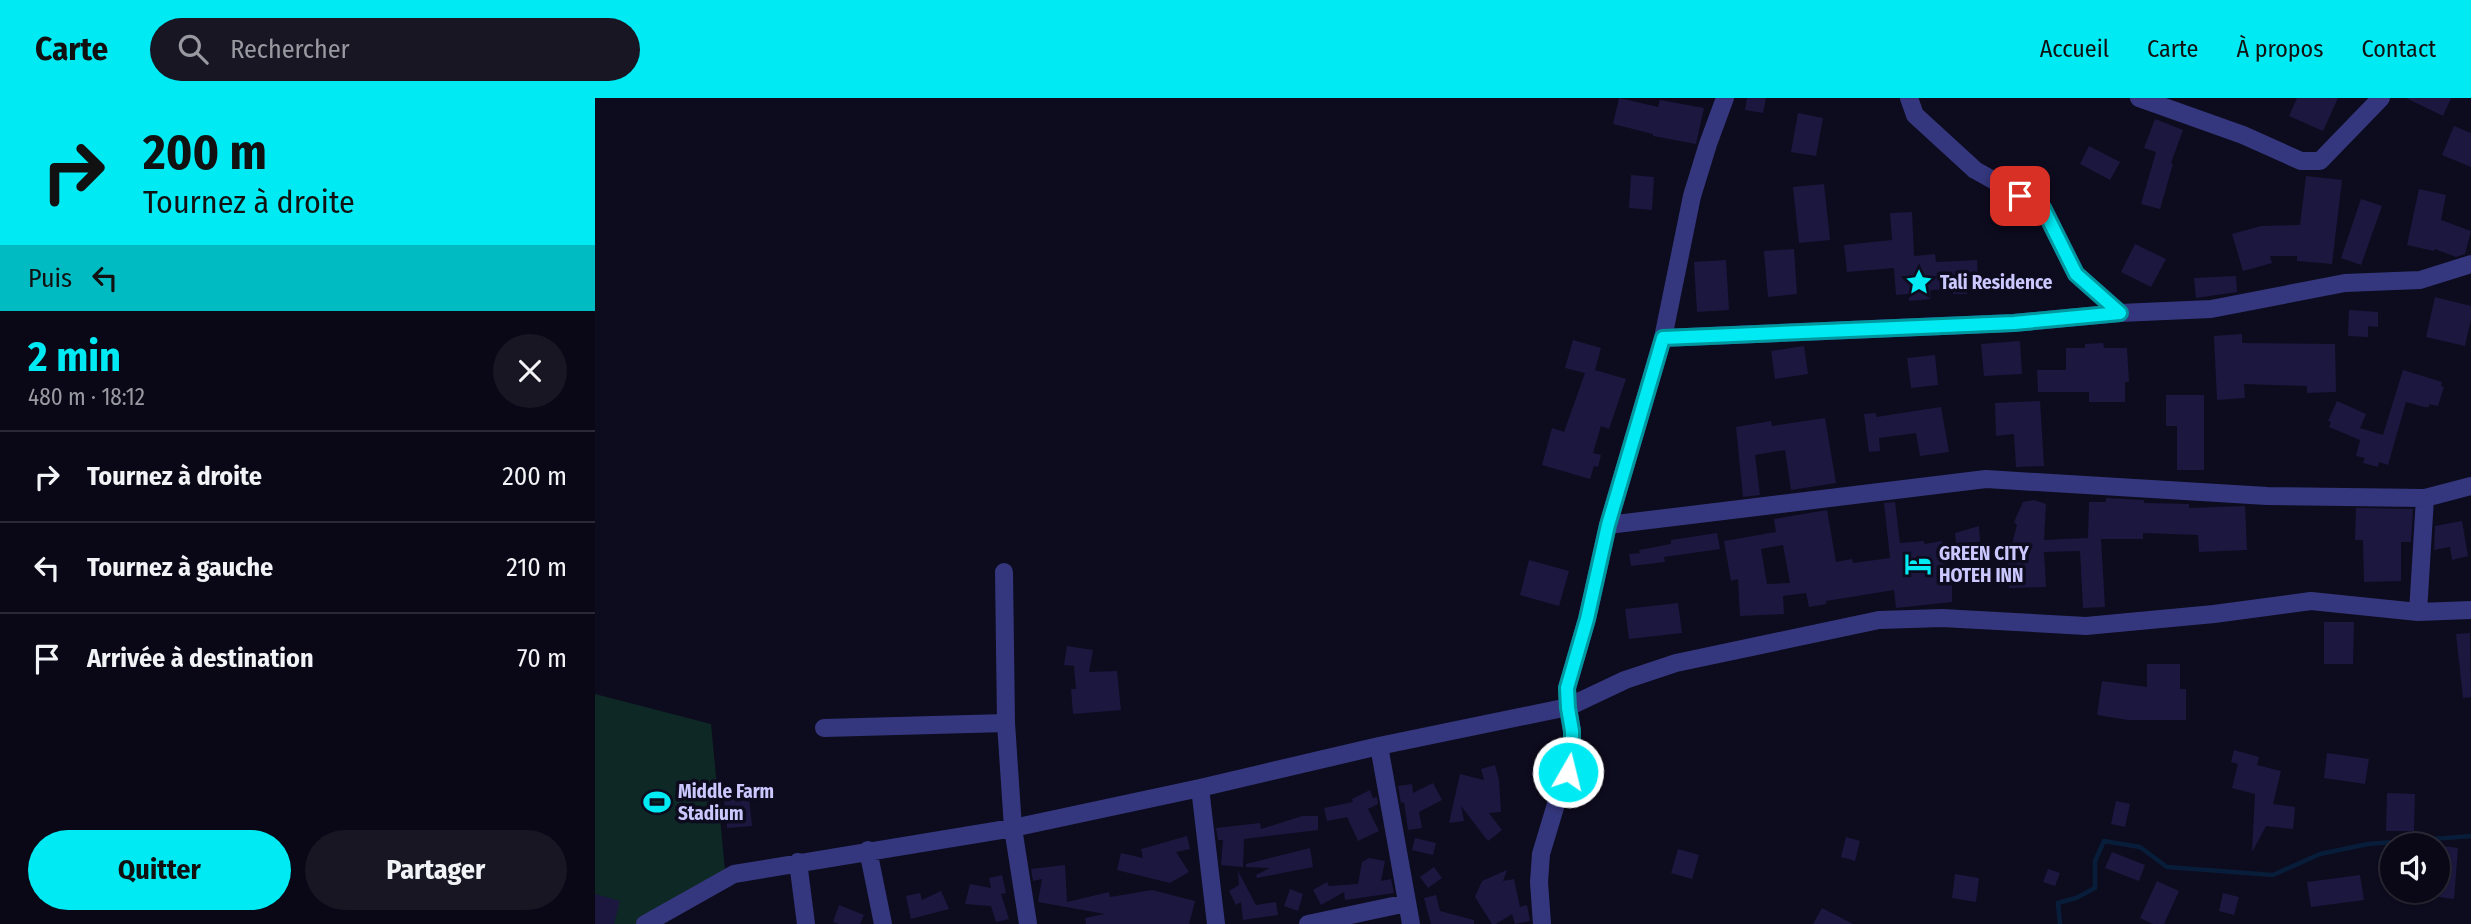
<!DOCTYPE html>
<html lang="fr">
<meta charset="utf-8">
<style>
:root{--surface:#0a0816;--page:#181623;--text:#f1f3f6;--muted:#999aa1;--line:#2a2935;--accent:#00eaf3}
body{margin:0;font-family:"Fira Sans Condensed",sans-serif;background:var(--page);color:var(--text);height:100vh;display:flex;flex-direction:column;font-size:26px;white-space:nowrap}
*{box-sizing:border-box;margin:0}
p{font-size:23px;color:var(--muted)}
.icon{flex:none;width:38px;height:38px;fill:none;stroke:currentColor;stroke-width:2;stroke-linecap:round;stroke-linejoin:round}
.map{position:relative;flex:1;overflow:hidden}
.drawer{display:flex;flex-direction:column;background:var(--surface);width:595px}
.drawer>*{flex:none}
.top-card{background:#00eaf3;color:#111;overflow:hidden}
.fabs{position:absolute;left:1785px;top:735px;display:grid;gap:14px}
.fabs a{display:grid;place-items:center;width:70px;height:70px;border-radius:50%;background:var(--surface);box-shadow:0 2px 5px #0004,0 0 0 2px var(--line);font-size:35px}
.pin{position:absolute;display:grid;place-items:center;width:60px;height:60px;color:#fff;margin:-30px;border-radius:14px;box-shadow:0 4px 10px #0006}
.me{position:absolute;width:77px;margin:-38px;rotate:8deg;stroke-linejoin:round;filter:drop-shadow(0 0 5px #0008)}
.turn{display:flex;align-items:center;gap:24px;height:147px;padding:0 28px;font-size:32px}
.turn .icon{width:91px;height:91px;stroke-width:2.5}
.turn b{display:block;font-size:49px;line-height:60px}
.then{display:flex;align-items:center;height:66px;padding:0 28px;background:#0003;gap:14px;font-size:26px}
.round{display:grid;place-items:center;flex:none;width:74px;height:74px;border-radius:37px;background:var(--page)}
.headline{display:flex;align-items:center;justify-content:space-between;height:119px;padding:0 28px}
h1{font-size:42px;font-weight:700;line-height:52px;color:var(--accent)}
.action{display:flex;gap:14px;margin-top:auto;padding:14px 28px}
.action a{flex:1;height:80px;border-radius:42px;background:var(--accent);color:#111;font-size:28px;font-weight:700;line-height:80px;text-align:center}
.action a+a{background:var(--page);color:var(--text)}
ul{padding:0;list-style:none}
li{display:flex;align-items:center;gap:21px;height:91px;padding:0 28px;border-top:2px solid var(--line)}
li div{flex:1}
li b{display:block;font-size:26px}
li em{font-style:normal}
header{display:flex;align-items:center;gap:42px;box-sizing:border-box;height:98px;padding:0 35px;background:var(--accent);color:#111}
header strong{font-size:33px}
nav{display:flex;gap:38px;margin-inline-start:auto;font-size:24px}
.search{width:490px;height:63px;background:var(--page);display:flex;align-items:center;gap:18px;box-sizing:border-box;padding:0 24px;border-radius:38px;color:var(--muted);font-size:26px}
main{display:flex;flex:1;min-height:0}
.map>svg:first-child{display:block}
.green{fill:#0e2825}
.lines{fill:none;stroke-linecap:round;stroke-linejoin:round}
.stream{stroke:#081d3a;stroke-width:4.5}
.building{fill:#1c173f;fill-rule:evenodd}
.minor{stroke:#35377e;stroke-width:18}
.route-casing{stroke:#00989e;stroke-width:18}
.route{stroke:#00eaf3;stroke-width:12}
.labels{text-anchor:middle;dominant-baseline:central;stroke-width:7;stroke-linejoin:round;paint-order:stroke}
.poi-label{font-size:19px;font-weight:bold;fill:#cbc8ff;stroke:#0d0b1e;text-anchor:start}
</style>
<header>
<strong>Carte</strong>
<div class="search"><svg class="icon" aria-label="search" viewBox="0 0 24 24"><circle cx="10" cy="10" r="6"/><path d="M15 15l6 6"/></svg>Rechercher</div>
<nav><a>Accueil</a><a>Carte</a><a>À propos</a><a>Contact</a></nav>
</header>
<main>
<section class="drawer">
<div class="top-card">
<div class="turn"><svg class="icon" aria-label="right" viewBox="0 0 24 24"><path d="M7 20v-9h11M14 6l5 5-5 5"/></svg><div><b>200 m</b>Tournez à droite</div></div>
<div class="then">Puis<svg class="icon" aria-label="left" viewBox="0 0 24 24"><path d="M17 20v-9H6M10 6l-5 5 5 5"/></svg></div>
</div>
<div class="headline"><div><h1>2 min</h1><p>480 m · 18:12</p></div><a class="round"><svg class="icon" aria-label="close" viewBox="0 0 24 24"><path d="M6 6l12 12M18 6L6 18"/></svg></a></div>
<ul>
<li><svg class="icon" aria-label="right" viewBox="0 0 24 24"><path d="M7 20v-9h11M14 6l5 5-5 5"/></svg><div><b>Tournez à droite</b></div><em>200 m</em></li>
<li><svg class="icon" aria-label="left" viewBox="0 0 24 24"><path d="M17 20v-9H6M10 6l-5 5 5 5"/></svg><div><b>Tournez à gauche</b></div><em>210 m</em></li>
<li><svg class="icon" aria-label="arrive" viewBox="0 0 24 24"><path d="M6 21V4h12l-3 4 3 4H6"/></svg><div><b>Arrivée à destination</b></div><em>70 m</em></li>
</ul>
<div class="action"><a>Quitter</a><a>Partager</a></div>
</section>
<div class="map">
<svg width="1876" height="826" viewBox="0 0 1876 826">
<rect width="100%" height="100%" fill="#0d0b1e"/>
<path class="green" d="M0,596l116,30 15,156 -88,44h-43z"/>
<g class="lines">
<path class="stream" d="M1465,826l-2,-21 18,-5 19,-10v-27l9,-20 36,6 27,20 106,8 47,-21 48,-10 103,-8"/>
</g>
<path class="building" d="M1024,0l39,9 2,-7 44,8 -8,36 -43,-8v-2l-40,-10z
M1152,0h19l-3,15 -18,-3z
M1702,0h41l-15,33 -34,-15z
M1811,0h45l-8,18z
M1203,15l25,5 -7,38 -25,-4z
M1560,21l28,11 -12,33 2,1 -13,45 -19,-5 15,-52 -12,-4z
M1859,28l17,7v34l-29,-12z
M1494,48l31,16 -10,18 -30,-16z
M1036,77l23,2 -2,33 -23,-2z
M1711,78l36,4 -10,84 -35,-3v-5h-27l2,7 -29,8 -11,-37 29,-8 39,-1z
M1229,86l6,56 -31,3 -6,-56z
M1824,91l27,6 -5,25 30,11 -6,23 -9,3 -21,-8 -1,2 -27,-6z
M1766,101l21,7 -21,59 -20,-7z
M1317,114l2,44 21,-2 1,8 41,-2 1,17h-8v9h-3v8h-14v-5l-23,1 1,9 -22,2 -1,-7 -12,1 -2,-27 -47,4 -3,-27 48,-5 -2,-27z
M1540,146l31,15 -15,28 -30,-15z
M1199,151l3,45 -29,3 -4,-46z
M1131,162l3,50 -32,2 -3,-50z
M1641,178l1,16 -41,6 -2,-20z
M1840,199l36,9v13l-6,27 -39,-9z
M1754,212l29,2v15l-10,-1v11l-20,-1z
M1647,236v9l93,1 1,48 -29,1v-7l-63,-2 1,14 -28,2 -3,-64z
M978,242l28,8 -6,22 31,9 -17,50 -8,-3 -8,27 8,2 -3,12 -4,-1 -4,13 -48,-14 10,-37 12,4 21,-59 -20,-5z
M1425,243l2,33 -38,2 -3,-32z
M1508,245l1,5h23l2,34h-4v20h-36v-10h-51l-1,-22h29v-22h19v-4z
M1209,248l4,28 -33,5 -4,-28z
M1340,257l3,30 -27,3 -4,-30z
M1808,272l39,12 -1,4 3,1 -6,19 -9,-2v3h-5l-18,-5 -18,63 -9,-3 -1,5 -15,-4 2,-5 -9,-2 4,-16 -31,-13 2,-5 -3,-1 9,-20 29,13 -6,14 23,7z
M1571,297h38v75h-27v-44h-11z
M1445,303l4,65 -28,1 -2,-33 -18,2 -1,-33z
M1346,309l8,45 -29,4 -4,-23 -37,5 1,13 -11,1 -5,-38 12,-1v4z
M1230,320l11,65 -45,7 -6,-40 -30,5 5,40 -17,2 -7,-70 35,-6 1,5z
M1511,400l38,2v3l45,1v4l56,-2 2,44 -48,2 -1,-17 -55,-2v6h-42l4,68 -22,1 -3,-57 -36,1 2,35 -37,1 -1,-44h4l5,-19 -3,-3 9,-20 11,-2 12,4 -2,36 44,-2 1,-36h17z
M1300,404l5,41 24,-2v3l18,-3 5,43 5,-1v19l-56,6 -2,-18 -68,11v3l-17,3 -3,-14 -23,3 1,18 -44,2 -2,-37 -7,2 -7,-40 52,-9 -2,-13 53,-9 9,52 16,-3 1,4 37,-5 -6,-55zM1188,447l7,38 -23,1 -6,-35z
M1761,410l57,1 -2,33h-10v39l-37,1 -1,-42h-8z
M1867,423l6,35 -16,4 -2,-13 -16,3 1,-24z
M1384,428l1,16 -24,1 -1,-10z
M1122,435l3,16 -56,8 1,5 -34,4 -2,-12 11,-1 -1,-3 32,-6v-4z
M934,462l40,11 -10,35 -39,-11z
M1083,505l4,30 -53,6 -4,-30z
M1729,524h30l-1,42h-29z
M1875,535l1,64 -8,1 -7,-64z
M472,548l26,4 -4,22 28,-1 4,39 -48,4 -2,-25h5l-2,-23 -10,-1z
M1552,566h33v25h6v31h-58l-31,-5 5,-34 45,6z
M1639,652l25,7 -2,8 24,6 -8,33 22,3 -2,22 -27,-3 -14,26 3,-58 -23,-6 6,-24 -7,-2z
M1732,655l42,6 -4,25 -41,-6z
M900,667l4,15 2,32 -12,1 13,17 -14,11 -27,-35 3,15 -15,2 11,-49 24,6 -3,-11z
M838,685l9,17 -23,12 3,16 -14,2 -4,-28 -3,1 -3,-17 14,-2 1,9z
M775,692l3,8 4,-1 1,7 -10,5 11,22 -21,10 -11,-24 -20,4 -3,-13 29,-6 -1,-3z
M1792,695l28,1 -1,37h-28z
M154,699l3,29 -25,2 -3,-28z
M1521,703l14,3 -5,23 -14,-3z
M707,718h16v14l-74,9 -1,28 -22,-2 2,-25h-5l-2,-12 44,-5 1,6z
M592,738l3,13 -14,3 13,20 -19,11 -53,-13 4,-17 22,5 -2,-9z
M1251,739l14,4 -5,20 -14,-4z
M820,740l21,5 -3,12 -21,-5z
M1847,748l16,2 -4,51 -16,-2z
M715,750l3,19 -56,11 -1,-3 14,-7 -24,-1v-3z
M1083,751l21,6 -7,24 -21,-6z
M1517,754l33,13 -6,16 -34,-13z
M774,760l16,3 -4,20 10,-2 3,14 -49,7 -1,-8 -23,13 -8,-15 14,-8 2,4 29,-2 4,-22z
M470,767l2,37 42,-10 1,5 42,-7 43,11 -6,23h-103l-1,-6 20,-4 -67,-12 4,-23 -9,2 -2,-12z
M839,769l8,11 -14,10 -8,-11z
M1453,771l12,4 -5,13 -12,-4z
M912,772l-4,11 11,-2 6,28 7,-2 3,16 -15,3 -3,-10 -16,10h-4l-17,-27 7,-16z
M643,773l18,34 20,-3 2,13 -35,5 -2,-18 -5,3 -7,-14 10,-6z
M1360,776l24,4 -3,24 -24,-4z
M407,777l4,18 -5,1 8,25 -13,3 -5,-16 -26,-2 5,-20 21,4 -2,-10z
M1765,777l4,25 -53,7 -4,-25z
M1562,783l22,10 -15,33h-11l-13,-6z
M695,791l13,5 -5,17 -14,-5z
M346,793l8,18 -38,10 -5,-23 14,-3 2,7z
M1628,795l16,4 -5,18 -15,-4z
M0,796l25,7 -6,23h-19z
M841,797l4,16 34,9v4h-43l-7,-26z
M244,807l25,10 -4,9h-21l-6,-2z
M1227,810l31,16h-40z"/>
<g class="lines">
<path class="minor" d="M1314,0l6,17 60,55 68,38 33,66 44,39
M1544,0l104,37 58,26h19l61,-63
M1068,240l350,-15 107,-10 91,-4 134,-26 75,-3 51,-16
M1013,427l378,-46 281,17 158,2 46,-12
M409,474l2,151 7,105 15,96
M1823,514l7,-114
M229,630l182,-5
M784,648l32,178
M605,690l16,136
M273,752l15,74
M203,764l8,62
M50,826l89,-50 279,-46 187,-40 179,-42 189,-39 57,-27 51,-17 203,-43 63,-2 144,8 128,-12 97,-13 107,11 53,-2
M713,826l99,-21
M947,826l-3,-42 2,-28 31,-103v-20l-4,-24 -1,-19 20,-69 21,-94 55,-187 29,-142 16,-52 17,-46"/>
</g>
<g class="lines">
<defs>
<path id="route" d="M973,674l4,-21v-20l-4,-23 -1,-20 20,-69 21,-94 55,-187 351,-15 106,-10 -44,-39 -33,-66 -23,-12"/>
</defs>
<use href="#route" class="route-casing"/>
<use href="#route" class="route"/>
</g>
<defs>
<symbol id="sight-bare" viewBox="-9 -9 18 18"><path d="M0-6L1.8-2.2L6-1.7L2.9 1.2L3.7 5.4L0 3.3L-3.7 5.4L-2.9 1.2L-6-1.7L-1.8-2.2Z" fill="#00eaf3" stroke="#0d0b1e" stroke-width="2.5" paint-order="stroke"/></symbol>
<symbol id="hotel-bare" viewBox="-9 -9 18 18"><path d="M-6-4.5h1.5V1H6V5H4.5V3h-9V5H-6ZM-4 0a1.8 1.8 0 1 1 3.6 0ZM.5 0V-2.5h3Q6-2.5 6 0Z" fill="#00eaf3" stroke="#0d0b1e" stroke-width="2.5" paint-order="stroke"/></symbol>
<symbol id="stadium-bare" viewBox="-9 -9 18 18"><path d="M0-5a6.5 5 0 1 0 0 10a6.5 5 0 1 0 0-10ZM-3.5-1.8h7v3.6h-7Z" fill="#00eaf3" stroke="#0d0b1e" stroke-width="2.5" paint-order="stroke"/></symbol>
</defs>
<g fill-rule="evenodd">
<use href="#sight-bare" x="1305" y="165" width="38" height="38"/>
<use href="#hotel-bare" x="1304" y="447" width="38" height="38"/>
<use href="#stadium-bare" x="43" y="685" width="38" height="38"/>
</g>
<g class="labels">
<g class="poi-label">
<text x="1345" y="184">Tali Residence</text>
<text x="1344" y="455">GREEN CITY<tspan x="1344" dy="22">HOTEH INN</tspan></text>
<text x="83" y="693">Middle Farm<tspan x="83" dy="22">Stadium</tspan></text>
</g>
</g>
</svg>
<div class="fabs">
<a><svg class="icon" aria-label="sound" viewBox="0 0 24 24"><path d="M4 9h4l5-4v14l-5-4H4zM17 9q2 3 0 6"/></svg></a>
</div>
<div class="pin" style="left:1425px;top:98px;background:#d93025"><svg class="icon" aria-label="arrive" viewBox="0 0 24 24"><path d="M6 21V4h12l-3 4 3 4H6"/></svg></div>
<svg class="me" style="left:973px;top:674px" viewBox="-20 -20 40 40"><circle r="17" fill="#00eaf3" stroke="#fff" stroke-width="3"/><path d="M0-11L8 9 0 5-8 9z" fill="#fff"/></svg>
</div>
</main>
